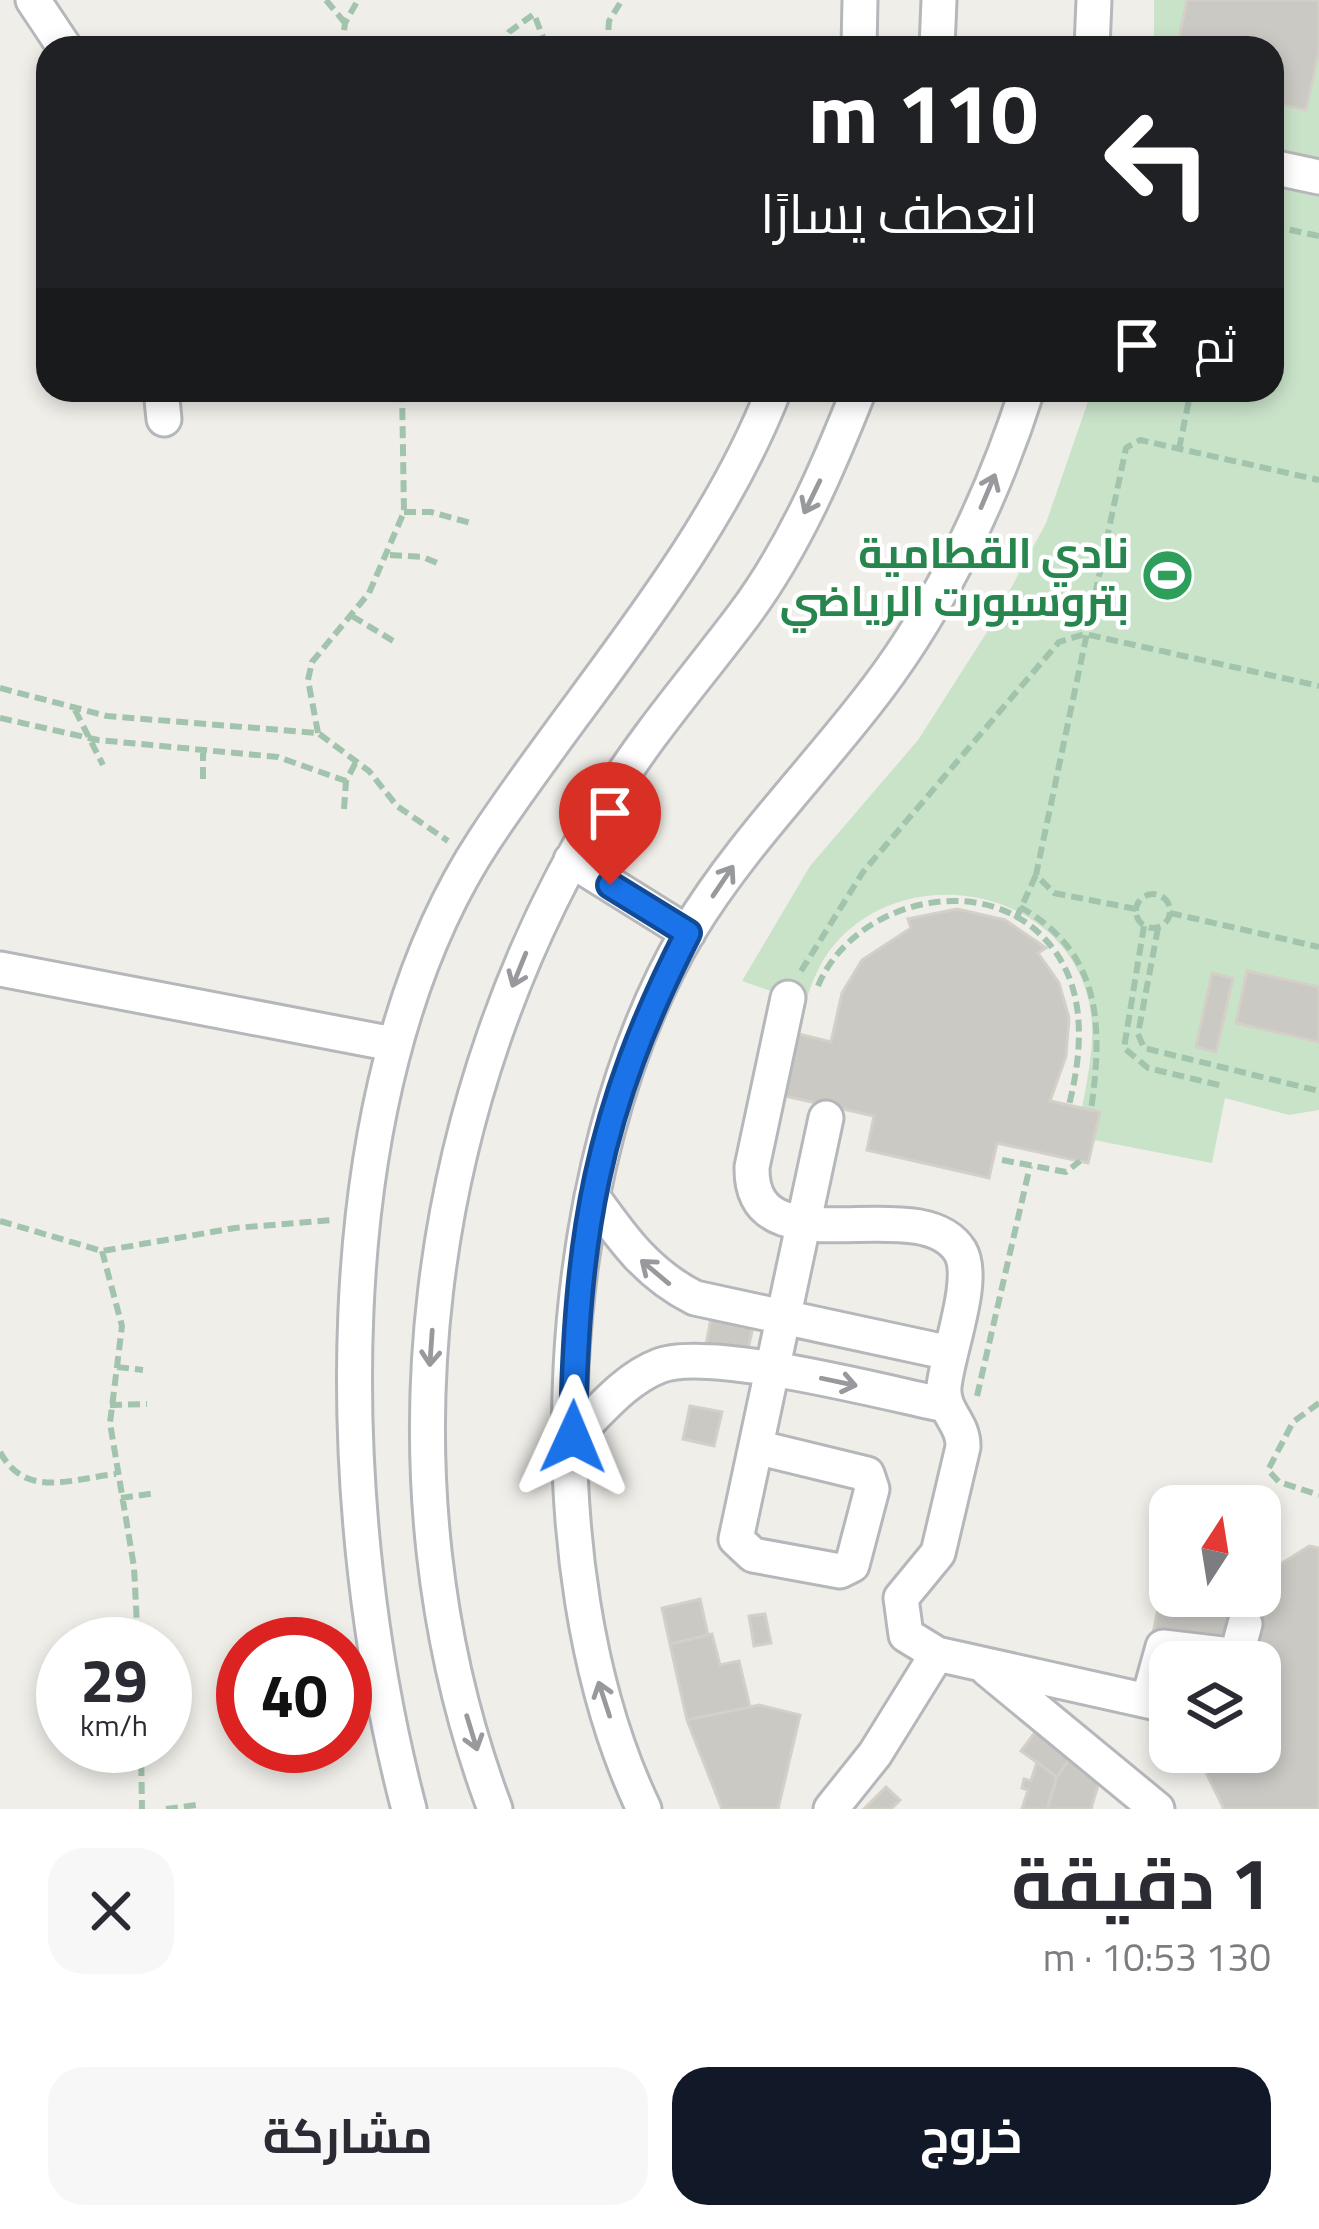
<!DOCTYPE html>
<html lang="ar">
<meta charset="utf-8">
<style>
:root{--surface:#fff;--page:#f7f7f7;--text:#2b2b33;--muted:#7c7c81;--accent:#111827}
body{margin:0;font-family:"Titillium Web",Cairo,sans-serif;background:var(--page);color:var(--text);direction:rtl;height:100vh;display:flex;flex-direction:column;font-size:45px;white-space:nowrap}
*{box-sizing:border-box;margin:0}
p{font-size:39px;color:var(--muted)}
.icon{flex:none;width:66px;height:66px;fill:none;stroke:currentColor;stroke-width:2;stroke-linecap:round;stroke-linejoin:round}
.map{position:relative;height:1809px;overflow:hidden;direction:ltr}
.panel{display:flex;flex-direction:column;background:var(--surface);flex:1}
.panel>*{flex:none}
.top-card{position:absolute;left:36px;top:36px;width:1248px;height:366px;border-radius:36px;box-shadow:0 6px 18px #0003;direction:rtl;background:#202124;color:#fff;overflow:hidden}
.needle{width:78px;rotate:12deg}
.controls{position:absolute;left:1149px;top:1485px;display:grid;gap:24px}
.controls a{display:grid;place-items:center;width:132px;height:132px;border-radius:24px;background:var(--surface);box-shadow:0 6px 18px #0003;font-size:60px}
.speed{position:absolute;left:36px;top:1617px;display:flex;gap:24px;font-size:60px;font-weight:700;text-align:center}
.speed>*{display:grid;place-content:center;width:156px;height:156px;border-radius:50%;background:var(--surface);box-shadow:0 6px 18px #0003;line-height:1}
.speed small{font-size:30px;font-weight:400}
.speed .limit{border:18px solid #d22;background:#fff;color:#111}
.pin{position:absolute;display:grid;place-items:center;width:102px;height:102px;color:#fff;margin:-123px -51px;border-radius:50% 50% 50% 0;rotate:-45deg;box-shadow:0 0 12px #0007}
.pin .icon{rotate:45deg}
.me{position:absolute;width:132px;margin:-66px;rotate:1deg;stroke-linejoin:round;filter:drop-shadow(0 0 9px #0008)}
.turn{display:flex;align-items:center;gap:42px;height:252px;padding:0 48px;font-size:54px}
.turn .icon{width:156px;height:156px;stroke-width:2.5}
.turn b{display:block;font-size:84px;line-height:102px}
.then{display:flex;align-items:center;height:114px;padding:0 48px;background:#0003;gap:24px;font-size:45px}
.round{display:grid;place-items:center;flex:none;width:126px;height:126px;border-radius:36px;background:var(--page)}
.summary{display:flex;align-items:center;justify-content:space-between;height:204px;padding:0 48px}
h1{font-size:72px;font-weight:700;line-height:90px}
.primary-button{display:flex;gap:24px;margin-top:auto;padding:24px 48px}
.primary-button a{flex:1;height:138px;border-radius:36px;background:var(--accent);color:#fff;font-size:48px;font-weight:700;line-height:138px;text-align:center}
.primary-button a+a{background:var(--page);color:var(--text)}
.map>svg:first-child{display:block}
.green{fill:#c9e3c9}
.building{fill:#cbc9c4;stroke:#d4d0c7;stroke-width:3}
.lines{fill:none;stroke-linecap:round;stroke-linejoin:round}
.minor-casing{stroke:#b5b7bb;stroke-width:39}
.path{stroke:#a2c4ad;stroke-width:6;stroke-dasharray:12 6;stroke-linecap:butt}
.minor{stroke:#fff;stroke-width:33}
.oneway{stroke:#98999c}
.route-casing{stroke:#114b97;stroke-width:30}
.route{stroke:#1a73e8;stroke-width:21}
.labels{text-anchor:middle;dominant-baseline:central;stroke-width:9;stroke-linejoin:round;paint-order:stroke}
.leisure-label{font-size:42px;font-weight:bold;fill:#27864d;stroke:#fff;text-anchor:end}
</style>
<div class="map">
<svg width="1319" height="1809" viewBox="0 0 1319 1809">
<rect width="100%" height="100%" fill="#f0eee9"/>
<path class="green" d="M1154,0h165v1110l-30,5 -64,-17 -13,65 -118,-23 6,-28 -18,-4c6,-33 14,-68 8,-101 -21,-118 -182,-150 -256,-62 -14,16 -22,38 -29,58l-63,-22 68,-115 108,-126 71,-111 57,-106 46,-133h180v-342h-118z"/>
<path class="building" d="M1187,0h132v51l-13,59 -34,-8v-54h-95z
M957,909l48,11 41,28 -8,5 21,30 10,35 -3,38 -16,45 50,11 -12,51 -91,-20 -8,35 -122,-28 7,-34 -93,-21 14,-62 36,9 11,-49 20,-33 49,-32 -3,-9z
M1247,971l72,16v55l-83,-19z
M1212,973l21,5 -17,74 -20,-5z
M712,1313l42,9 -8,37 -41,-9z
M690,1406l32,6 -8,34 -31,-7z
M1309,1546l10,2v261h-95l-28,-57h64v-90h-12l-4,-42 5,-24h11v-19z
M1161,1594l75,16 -8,37 -75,-14z
M700,1599l8,36 -38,9 -8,-36z
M765,1614l6,29 -17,3 -5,-30z
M712,1634l8,31 19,-4 11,46 -63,13 -17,-76z
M759,1705l41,10 -22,94h-56l-35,-89z
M1036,1731l35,26 -14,20 -36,-26z
M1071,1757l22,17 5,11 -7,24h-44l10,-32z
M1037,1762l20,15 -10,32h-25l6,-19 -6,-2 2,-9 7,2z
M886,1787l14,13 -9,9h-27z"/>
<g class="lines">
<defs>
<path id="minor" d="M33,0l32,48
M859,48l1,-48
M937,48l2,-48
M1092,48l2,-48
M1272,167l47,10
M161,390l3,29
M571,860l117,73
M0,969l393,75
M788,998l-36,169c-2,107 167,19 208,84 17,28 -13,102 -16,136 -2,25 20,36 19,60l-25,106 -37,45 5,37 31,19 233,52
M592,1196c30,42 55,78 103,102l255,55
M573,1437c26,-25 52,-58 86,-71 48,-20 228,27 286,39
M756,1447l111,27 5,15 -20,76 -12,6 -87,-16 -17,-16 90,-421
M987,1669l170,140
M1148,1701l15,-54 68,8 7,-5 7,-26
M409,1809c-75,-284 -92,-716 76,-970 97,-147 224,-283 289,-449
M495,1809c-124,-329 -72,-716 113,-1011 40,-65 90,-122 135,-182 51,-68 85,-148 116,-226
M644,1809c-116,-242 -93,-647 44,-877 53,-88 127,-161 189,-243 66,-87 117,-196 150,-299
M831,1809l44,-55 62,-100"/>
</defs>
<use href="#minor" class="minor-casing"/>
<path class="path" d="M326,0l19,23
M342,48l3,-25 13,-23
M499,48l10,-16 25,-18 13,34
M607,48l2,-27 13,-21
M1272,226l47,10
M1179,449l12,-59
M404,512h27l43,12
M390,555l33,2 19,8
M352,616l43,26
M0,688l107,28 211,17 51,38 28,35 51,35
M75,710l28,55
M0,718l98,22 180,17 68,24
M318,733l-10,-53 4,-18 57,-69 35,-81 -2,-122
M203,749v33
M344,809l2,-28 10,-19
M1136 911a17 17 0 1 1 34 0a17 17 0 1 1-34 0Z
M1020,907c82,46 83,119 71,203
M1136,909l-82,-16 -18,-18 90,-427 14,-8 179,40
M1170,913l149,34
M1016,919l20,-44
M1144,926l-20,122 24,20 75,18
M1158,928l-20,106 6,14 175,43
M801,971l62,-99 196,-230 26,-8 234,52
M818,986c34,-83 161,-117 226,-48 44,46 39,111 25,167
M1002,1160l64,12 14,-11
M0,1221l102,30 133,-23 97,-8
M102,1251l20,75 -12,97 24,144 4,77
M117,1367l26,3
M977,1396l53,-230
M1319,1403l-26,19 -25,48 11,12 40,13
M110,1405l37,-1
M0,1452c26,47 70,27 116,22
M121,1498l35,-5
M165,1699l26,-3
M141,1746l1,63
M166,1809l30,-4"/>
<use href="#minor" class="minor"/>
</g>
<defs><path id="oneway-shaft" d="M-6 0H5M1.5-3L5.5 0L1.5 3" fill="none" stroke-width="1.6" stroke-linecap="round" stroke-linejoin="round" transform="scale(3)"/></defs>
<g class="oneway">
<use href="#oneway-shaft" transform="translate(988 491) rotate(-67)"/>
<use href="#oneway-shaft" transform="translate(812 497) rotate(116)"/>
<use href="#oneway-shaft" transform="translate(723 881) rotate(-56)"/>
<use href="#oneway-shaft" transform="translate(519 970) rotate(112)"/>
<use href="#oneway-shaft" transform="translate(655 1272) rotate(-140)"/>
<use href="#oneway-shaft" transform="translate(431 1348) rotate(94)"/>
<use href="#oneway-shaft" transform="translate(839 1382) rotate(12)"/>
<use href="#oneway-shaft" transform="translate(604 1699) rotate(-108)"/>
<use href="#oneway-shaft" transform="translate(472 1733) rotate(73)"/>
</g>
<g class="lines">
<defs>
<path id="route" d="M573,1437c3,-199 23,-325 115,-504l-78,-48"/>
</defs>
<use href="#route" class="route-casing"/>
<use href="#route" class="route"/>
</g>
<defs>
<symbol id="stadium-disc" viewBox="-11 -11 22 22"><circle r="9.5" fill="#2e9e5b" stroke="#fff"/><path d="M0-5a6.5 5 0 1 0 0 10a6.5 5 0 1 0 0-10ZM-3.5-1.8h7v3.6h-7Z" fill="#fff"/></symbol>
</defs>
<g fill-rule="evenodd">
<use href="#stadium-disc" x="1138" y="546" width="59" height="59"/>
</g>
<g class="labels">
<g class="leisure-label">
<text x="1129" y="552">نادي القطامية<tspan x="1129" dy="48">بتروسبورت الرياضي</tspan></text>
</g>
</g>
</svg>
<div class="controls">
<a><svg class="needle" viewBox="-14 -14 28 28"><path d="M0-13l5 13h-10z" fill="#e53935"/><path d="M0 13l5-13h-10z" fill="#7c7c81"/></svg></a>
<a><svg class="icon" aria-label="layers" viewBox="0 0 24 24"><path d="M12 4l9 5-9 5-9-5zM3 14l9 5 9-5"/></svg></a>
</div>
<div class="speed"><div>29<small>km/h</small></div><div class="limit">40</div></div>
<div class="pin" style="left:610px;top:885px;background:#d93025"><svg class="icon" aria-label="arrive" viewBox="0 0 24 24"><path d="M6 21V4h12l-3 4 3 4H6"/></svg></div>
<svg class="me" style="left:573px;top:1437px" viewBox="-20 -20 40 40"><path d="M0-17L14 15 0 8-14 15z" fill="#1a73e8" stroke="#fff" stroke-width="4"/></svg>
<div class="top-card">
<div class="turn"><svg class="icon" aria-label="left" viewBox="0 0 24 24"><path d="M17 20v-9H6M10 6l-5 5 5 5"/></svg><div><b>110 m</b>انعطف يسارًا</div></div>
<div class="then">ثم<svg class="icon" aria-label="arrive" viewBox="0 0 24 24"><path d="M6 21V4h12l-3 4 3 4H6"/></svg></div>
</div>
</div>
<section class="panel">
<div class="summary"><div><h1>1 دقيقة</h1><p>130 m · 10:53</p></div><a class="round"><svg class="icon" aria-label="close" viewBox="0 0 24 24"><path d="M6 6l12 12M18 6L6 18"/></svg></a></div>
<div class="primary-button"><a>خروج</a><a>مشاركة</a></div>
</section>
